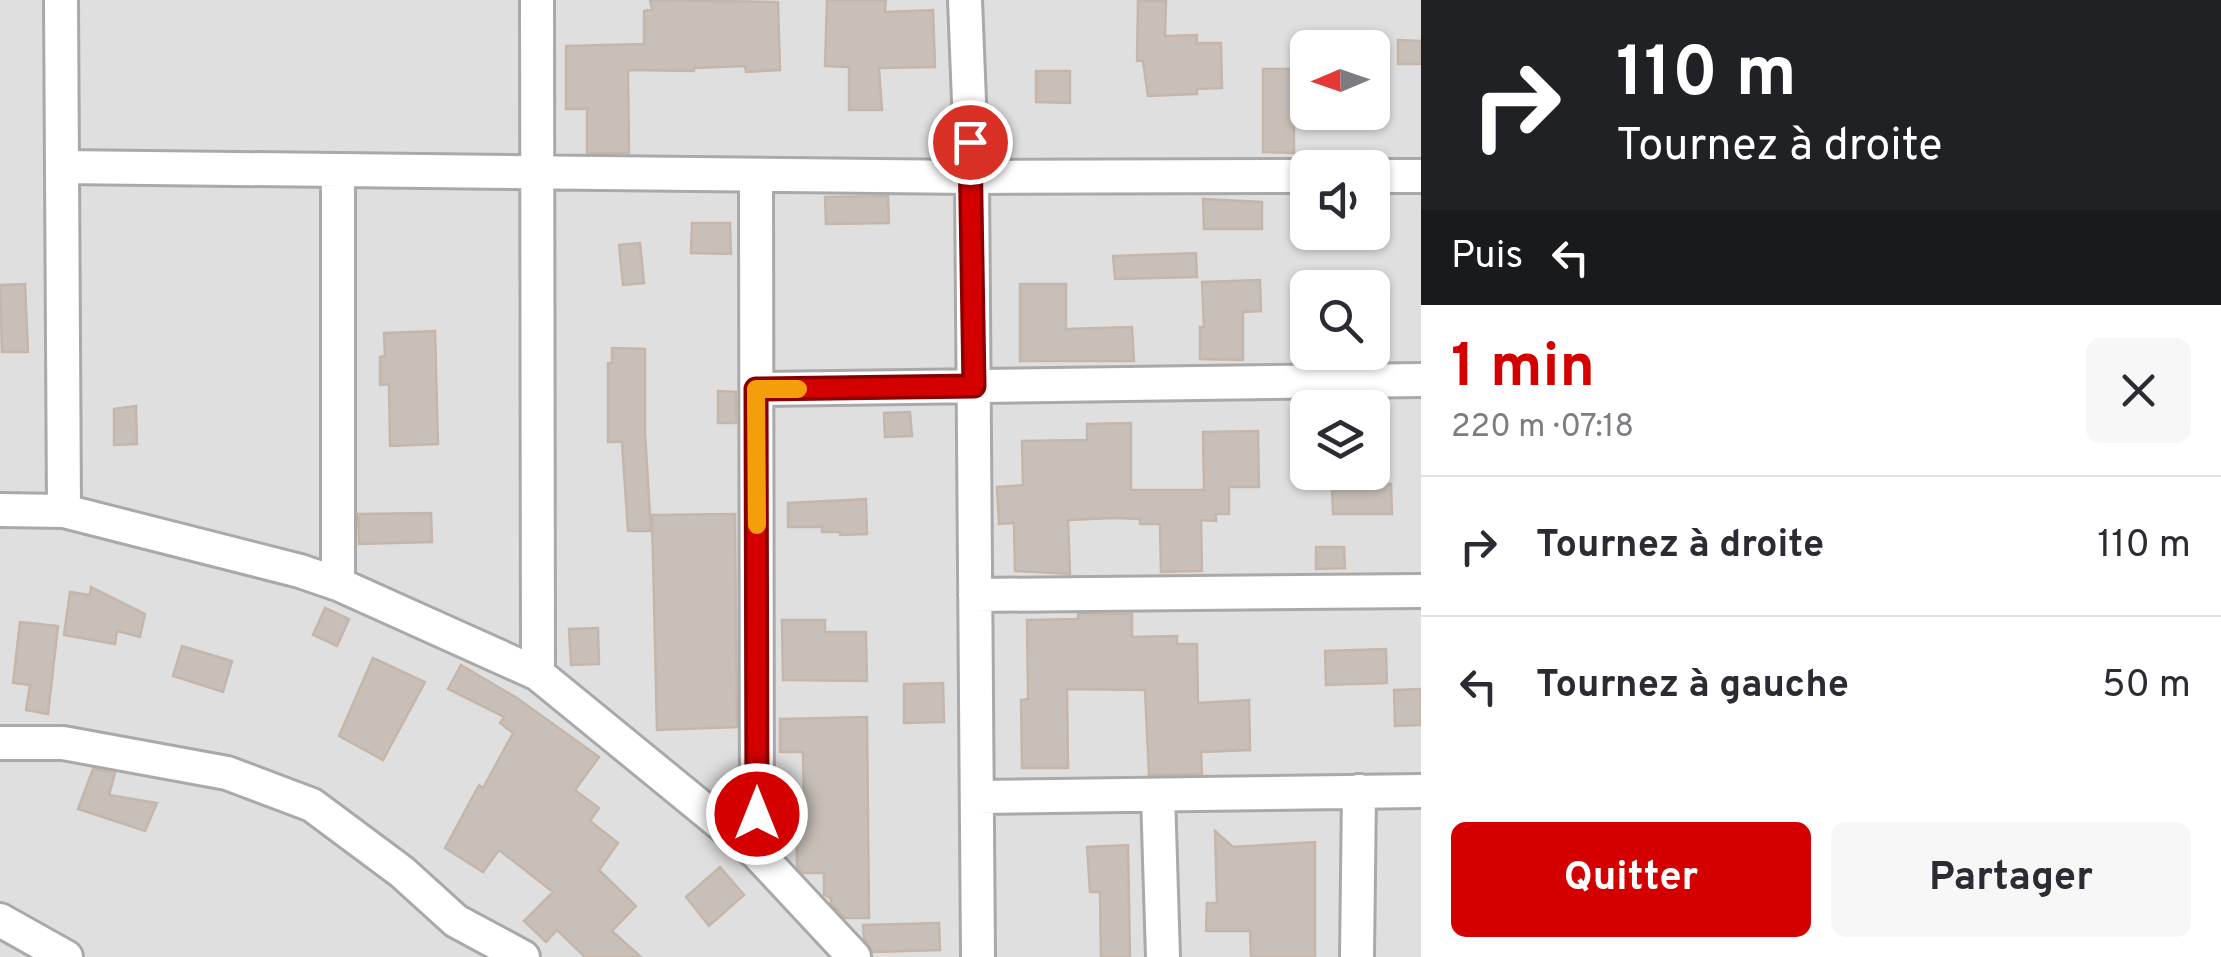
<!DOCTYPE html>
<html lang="fr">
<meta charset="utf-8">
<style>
:root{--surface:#fff;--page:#f7f7f7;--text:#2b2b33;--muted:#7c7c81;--line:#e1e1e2;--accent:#d40000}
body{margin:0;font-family:Overpass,sans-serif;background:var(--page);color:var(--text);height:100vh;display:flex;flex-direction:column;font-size:38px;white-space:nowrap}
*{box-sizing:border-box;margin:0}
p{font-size:32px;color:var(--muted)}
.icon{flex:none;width:55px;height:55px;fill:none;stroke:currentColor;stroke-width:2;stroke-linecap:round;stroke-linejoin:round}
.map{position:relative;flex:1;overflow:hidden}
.drawer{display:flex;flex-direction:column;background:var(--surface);width:800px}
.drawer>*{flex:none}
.hud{background:#202124;color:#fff;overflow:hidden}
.needle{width:65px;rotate:268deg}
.controls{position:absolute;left:1290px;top:30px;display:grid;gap:20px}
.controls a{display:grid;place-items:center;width:100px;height:100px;border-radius:15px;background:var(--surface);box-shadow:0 2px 8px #0004;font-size:50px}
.pin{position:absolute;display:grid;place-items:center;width:85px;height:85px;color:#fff;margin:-42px;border:5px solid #fff;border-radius:50%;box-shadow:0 2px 10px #0007}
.me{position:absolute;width:110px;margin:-55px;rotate:0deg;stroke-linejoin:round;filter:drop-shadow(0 0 8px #0008)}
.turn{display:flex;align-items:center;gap:35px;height:210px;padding:0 30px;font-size:45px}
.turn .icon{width:130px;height:130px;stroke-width:2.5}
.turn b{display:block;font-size:70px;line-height:85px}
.then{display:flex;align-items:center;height:95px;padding:0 30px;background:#0003;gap:20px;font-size:38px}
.round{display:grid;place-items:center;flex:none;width:105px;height:105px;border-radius:15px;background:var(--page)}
.summary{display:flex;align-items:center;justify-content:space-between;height:170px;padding:0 30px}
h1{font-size:60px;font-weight:700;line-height:75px;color:var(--accent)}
.button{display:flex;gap:20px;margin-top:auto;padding:20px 30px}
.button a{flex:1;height:115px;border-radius:15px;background:var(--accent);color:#fff;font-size:40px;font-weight:700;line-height:115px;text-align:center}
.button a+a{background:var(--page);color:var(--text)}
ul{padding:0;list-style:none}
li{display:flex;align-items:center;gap:30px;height:140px;padding:0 30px;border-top:2px solid var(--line)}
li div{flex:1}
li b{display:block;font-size:38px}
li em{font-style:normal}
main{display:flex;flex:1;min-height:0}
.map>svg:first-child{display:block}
.residential{fill:#e0dfdf;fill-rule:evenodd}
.building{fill:#c7bfb8;stroke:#c4b6ab;stroke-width:2.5}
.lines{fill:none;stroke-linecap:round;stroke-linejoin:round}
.street-casing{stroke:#a9a9a9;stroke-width:38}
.street{stroke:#fff;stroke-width:32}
.route-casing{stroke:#8a0000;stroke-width:25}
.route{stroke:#d40000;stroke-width:18}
.slow{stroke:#f59e0b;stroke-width:18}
</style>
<main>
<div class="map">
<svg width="1421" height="957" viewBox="0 0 1421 957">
<rect width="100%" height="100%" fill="#f2efe9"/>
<path class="residential" d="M0,0h1421v957h-1421zM1308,48h64v64h-64zM1308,168h64v64h-64zM1308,288h64v64h-64zM1308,408h64v64h-64z"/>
<path class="building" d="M650,0l128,2 2,68 -34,2 -1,-6 -51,2v3l-66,-1 1,83h-42v-44h-21v-63l78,-2v-33l8,-2z
M827,0h59l-1,12 48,-2 2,57 -56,1 3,42h-33v-43l-24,-1z
M1138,1h28l-1,35 32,-1v8h24l1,45 -25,1v5l-49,2 -5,-35h-6z
M1398,40l23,1v23h-23z
M1263,69h45v22l-14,1v61l-31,-1z
M1036,71h34v32l-34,-1z
M888,196l1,27 -63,1 -1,-27z
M1203,199l59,3v27h-58z
M692,223h38l1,31 -40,-1z
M640,243l4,40 -21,2 -4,-40z
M1196,253l1,24 -82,2 -2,-23z
M1260,280l1,31 -18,1v48l-43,-1v-32h4l-2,-45z
M25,284l3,68h-26l-2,-67z
M1020,284h46v45l66,-2 2,34h-114z
M435,331l3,113 -48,2 -1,-62 -9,1v-28l5,-1 -1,-23z
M612,348l33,1v83l6,99h-23l-6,-89h-14v-79h4z
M718,391l18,1v31h-18z
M136,406l1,38 -23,1v-36z
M910,412l2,24 -27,1 -1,-24z
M1131,423v67h73l-1,-58 55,-1 1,56h-30v27h-13v7l-15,-1 1,51 -41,1 -1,-48h-20v-5l-26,-1 -46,2 2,54 -55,-3 -1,-48 -15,1 -2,-37 26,-2 -1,-44 65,-1v-16z
M1391,484l1,30h-59l-1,-28z
M866,499l1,35 -27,1v-3h-18v-5h-34v-24z
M431,513l1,29 -73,2 -1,-30z
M735,514l2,213 -80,3 -5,-215z
M1316,547h28l1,21 -29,1z
M91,587l54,27 -5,23 -23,-6 -2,13 -51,-9 6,-43 20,3z
M325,608l24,11 -12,27 -24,-11z
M1078,614h54v23l45,-1v8h20l1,59 51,-3 1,50 -49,2 1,22 -53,1 -4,-85 -78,-1 1,79h-46l-1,-68 7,-1 -1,-79 51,-1z
M782,620h43v12h41l1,49 -84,-1z
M20,622l38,4 -10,88 -22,-4 4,-25 -17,-2z
M598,628l1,36 -28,1 -2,-36z
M182,646l50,15 -9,31 -50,-16z
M1386,649l1,34 -61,2 -1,-34z
M373,658l52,24 -42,78 -44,-24z
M461,665l56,33 82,59 -24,33 24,18 -9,13 28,22 -19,27 37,36 -24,25 29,26h-56l-28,-27 -11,12 -22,-21 29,-29 -54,-42 -16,22 -38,-24 34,-63 4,3 30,-55 -13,-10 4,-6 -56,-28z
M943,683l1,39 -40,1v-39z
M1421,689v36l-26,1 -1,-36z
M867,717l2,201h-24l-14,-15v-5l-7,-3v-22h-21l-6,-6 -1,-64h8l-1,-51h-23v-33z
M93,769l22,4 -6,22 48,8 -12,28 -67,-22z
M1215,831l18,16 82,-5v115h-64l-1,-26h-44l1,-28h10z
M1128,845l2,112h-29l-1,-65h-10l-3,-45z
M720,867l24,28 -35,31 -23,-29z
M939,923l1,27 -67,2 -9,-14 -1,-13z"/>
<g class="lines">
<defs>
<path id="street" d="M61,0l3,511
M537,0l1,674
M965,0l7,177 6,780
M62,167l910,10 336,-1
M338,170v414
M756,175l1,678
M1372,176h49
M757,389l664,-9
M0,510l64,1 236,60 38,13 200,90 219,179 97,104
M975,595l446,-4
M0,743h63l164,30 85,32 90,67 54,49 67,36
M1158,795l5,162
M977,797l444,-6
M0,920l66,37
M1357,957l2,-166"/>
</defs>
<use href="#street" class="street-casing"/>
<use href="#street" class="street"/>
</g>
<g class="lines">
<defs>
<path id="route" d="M757,814l-1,-425 218,-3 -4,-244"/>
</defs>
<use href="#route" class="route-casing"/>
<use href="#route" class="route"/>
<path class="slow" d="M757,525l-1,-136h42"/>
</g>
</svg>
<div class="controls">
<a><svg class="needle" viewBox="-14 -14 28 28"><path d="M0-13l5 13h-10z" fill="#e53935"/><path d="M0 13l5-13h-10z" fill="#7c7c81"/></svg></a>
<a><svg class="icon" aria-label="sound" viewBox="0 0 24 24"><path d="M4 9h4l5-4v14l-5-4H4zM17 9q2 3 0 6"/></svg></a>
<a><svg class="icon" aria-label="search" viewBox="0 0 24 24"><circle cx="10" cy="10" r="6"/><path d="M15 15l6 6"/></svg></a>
<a><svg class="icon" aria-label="layers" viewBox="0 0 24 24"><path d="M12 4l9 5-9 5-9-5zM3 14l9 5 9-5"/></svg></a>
</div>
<div class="pin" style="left:970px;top:142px;background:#d93025"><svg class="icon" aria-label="arrive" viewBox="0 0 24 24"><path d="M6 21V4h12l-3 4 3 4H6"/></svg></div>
<svg class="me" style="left:757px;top:814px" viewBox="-20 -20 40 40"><circle r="17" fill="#d40000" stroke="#fff" stroke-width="3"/><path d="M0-11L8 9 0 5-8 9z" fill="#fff"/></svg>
</div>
<section class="drawer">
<div class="hud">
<div class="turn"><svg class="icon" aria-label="right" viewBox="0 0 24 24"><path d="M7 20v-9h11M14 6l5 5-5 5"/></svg><div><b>110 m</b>Tournez à droite</div></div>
<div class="then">Puis<svg class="icon" aria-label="left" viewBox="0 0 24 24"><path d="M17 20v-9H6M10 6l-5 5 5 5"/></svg></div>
</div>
<div class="summary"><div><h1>1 min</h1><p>220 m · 07:18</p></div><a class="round"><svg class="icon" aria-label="close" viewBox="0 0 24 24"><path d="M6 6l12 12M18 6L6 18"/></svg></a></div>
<ul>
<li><svg class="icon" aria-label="right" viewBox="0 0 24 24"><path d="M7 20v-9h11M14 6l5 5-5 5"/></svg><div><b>Tournez à droite</b></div><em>110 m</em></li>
<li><svg class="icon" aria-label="left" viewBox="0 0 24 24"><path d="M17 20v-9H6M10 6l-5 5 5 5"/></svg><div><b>Tournez à gauche</b></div><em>50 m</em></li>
</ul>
<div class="button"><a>Quitter</a><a>Partager</a></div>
</section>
</main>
